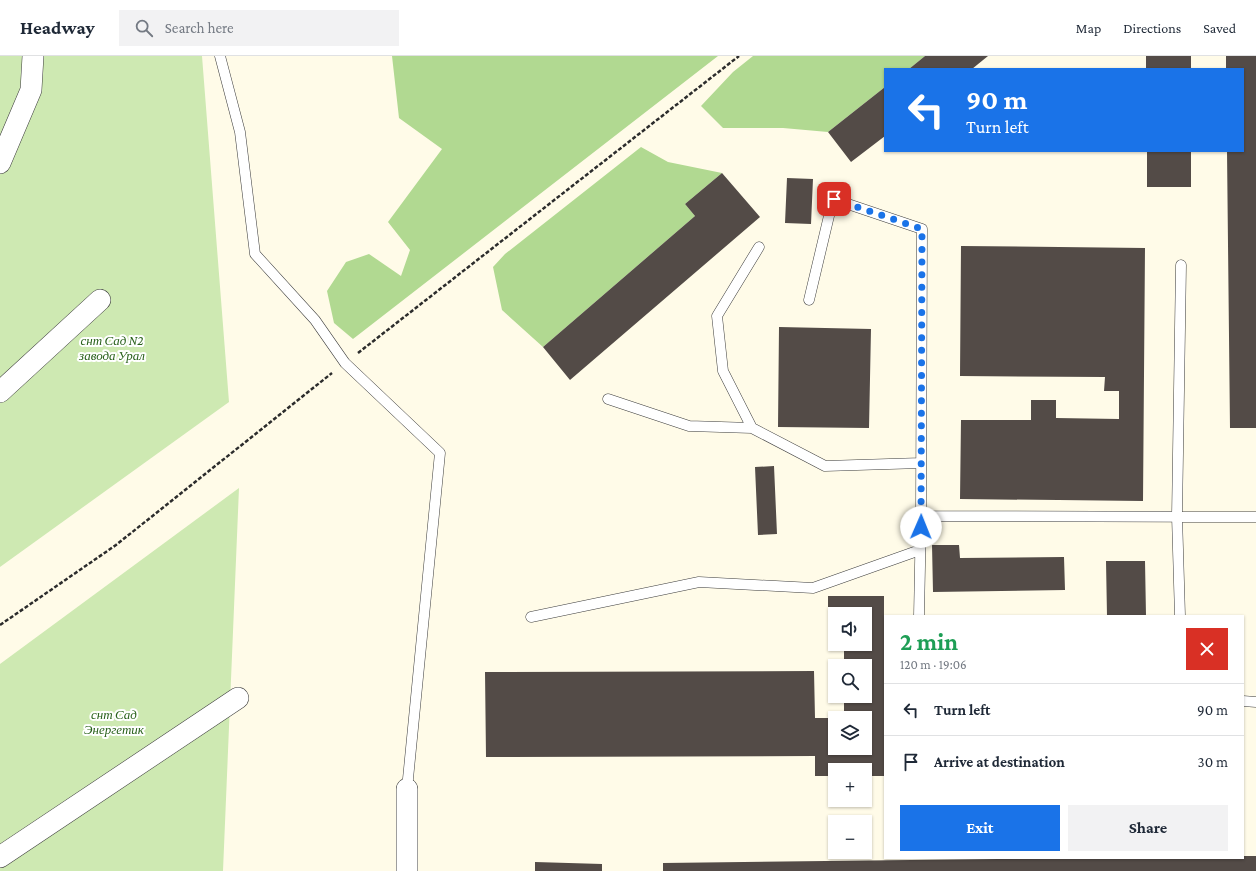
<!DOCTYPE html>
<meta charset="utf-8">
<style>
:root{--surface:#fff;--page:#f2f2f3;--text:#1f2937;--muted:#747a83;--line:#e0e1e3;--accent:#1a73e8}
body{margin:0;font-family:"Crimson Pro",serif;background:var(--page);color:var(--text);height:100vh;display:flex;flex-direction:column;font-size:15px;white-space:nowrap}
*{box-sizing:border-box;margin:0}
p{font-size:13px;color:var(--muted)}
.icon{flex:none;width:22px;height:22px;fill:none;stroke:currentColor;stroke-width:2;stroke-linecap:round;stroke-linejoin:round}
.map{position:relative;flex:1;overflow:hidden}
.panel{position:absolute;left:884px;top:559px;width:360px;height:244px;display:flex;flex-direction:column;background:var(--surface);border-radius:0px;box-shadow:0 1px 3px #0004}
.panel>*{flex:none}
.banner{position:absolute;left:884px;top:12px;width:360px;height:84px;border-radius:0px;box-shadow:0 1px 3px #0004;background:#1a73e8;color:#fff;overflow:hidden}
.fabs{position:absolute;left:828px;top:551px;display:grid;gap:8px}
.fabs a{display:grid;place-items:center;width:44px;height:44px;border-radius:0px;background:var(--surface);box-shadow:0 1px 3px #0004;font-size:20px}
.pin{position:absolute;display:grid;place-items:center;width:34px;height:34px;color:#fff;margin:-17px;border-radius:8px;box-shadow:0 2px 6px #0006}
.me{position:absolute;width:44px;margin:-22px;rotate:1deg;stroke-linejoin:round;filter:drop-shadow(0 0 3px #0008)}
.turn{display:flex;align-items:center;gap:14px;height:84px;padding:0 16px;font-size:18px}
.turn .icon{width:52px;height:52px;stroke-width:2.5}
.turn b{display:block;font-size:28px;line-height:34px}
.round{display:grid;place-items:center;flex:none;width:42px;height:42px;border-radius:0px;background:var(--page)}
.headline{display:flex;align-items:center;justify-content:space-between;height:68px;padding:0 16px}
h1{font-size:24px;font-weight:700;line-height:30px;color:#1e9e55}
.cta{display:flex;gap:8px;margin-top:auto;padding:8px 16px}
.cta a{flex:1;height:46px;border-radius:0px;background:var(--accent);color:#fff;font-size:16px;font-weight:700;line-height:46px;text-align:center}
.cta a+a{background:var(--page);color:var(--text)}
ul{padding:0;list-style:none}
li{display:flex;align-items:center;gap:12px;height:52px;padding:0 16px;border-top:1px solid var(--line)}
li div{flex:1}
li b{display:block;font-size:15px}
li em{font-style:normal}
header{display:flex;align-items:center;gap:24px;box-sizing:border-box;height:56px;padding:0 20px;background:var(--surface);border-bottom:1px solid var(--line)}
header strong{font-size:19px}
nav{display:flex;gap:22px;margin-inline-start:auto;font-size:14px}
.search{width:280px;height:36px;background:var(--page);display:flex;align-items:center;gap:10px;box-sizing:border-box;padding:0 14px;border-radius:0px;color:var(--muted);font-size:15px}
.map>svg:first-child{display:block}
.green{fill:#cee9b2}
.forest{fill:#b1d991}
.building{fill:#534b47}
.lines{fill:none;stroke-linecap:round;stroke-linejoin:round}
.service-casing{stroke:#3d3d3d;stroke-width:11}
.minor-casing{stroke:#3d3d3d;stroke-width:22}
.path{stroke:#2c2c2c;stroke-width:2.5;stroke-dasharray:4 2;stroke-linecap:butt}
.service{stroke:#fff;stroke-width:10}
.minor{stroke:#fff;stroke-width:21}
.route{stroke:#1a73e8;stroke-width:7;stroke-dasharray:0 12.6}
.labels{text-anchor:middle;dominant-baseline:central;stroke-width:4;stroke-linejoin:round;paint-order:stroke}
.park-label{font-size:13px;font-style:italic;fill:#29611b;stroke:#fff}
</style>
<header>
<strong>Headway</strong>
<div class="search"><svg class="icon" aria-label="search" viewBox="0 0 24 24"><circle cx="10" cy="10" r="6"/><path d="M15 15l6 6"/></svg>Search here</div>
<nav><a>Map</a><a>Directions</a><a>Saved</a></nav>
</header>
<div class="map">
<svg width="1256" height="815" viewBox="0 0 1256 815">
<rect width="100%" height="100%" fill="#fffbe8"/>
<path class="green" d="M0,0h202l27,346 -229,165z
M239,432l-16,383h-223v-207z"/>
<path class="forest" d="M392,0h326l-365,283 -19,-16 -7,-32 19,-29 23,-8 32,22 9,-26 -22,-28 54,-73 -43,-31z
M753,0h172l-16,13h-24v18l-57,45 -45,-4h-60l-22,-22 32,-34z
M641,91l27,15 54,11 -37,31 10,12 -152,131 -41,-37 -9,-43 12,-13z"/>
<path class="building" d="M925,0h63l-16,13h-63z
M1146,0h45v13h-45z
M1226,0h30v372h-26l-3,-277h16v-82h-17z
M885,31v49l-34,26 -23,-30z
M1147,95h44v36h-44z
M722,117l38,44 -190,163 -27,-33 152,-131 -10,-12z
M787,122l26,1 -2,45 -26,-1z
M961,190l184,2 -2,253 -183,-2 1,-79h70v-20h25v18l63,1v-28h-15l1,-14 -145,-1z
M779,271l92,2 -2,99 -91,-1z
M774,410l3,68 -19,1 -3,-68z
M932,489h27l1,13 104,-1 1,33 -132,2z
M1106,505h39l1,55h-39z
M828,540h56v180h-19v-6h-30v6h-20v-20l-329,1 -1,-85 329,-1 1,47h20v30h30v-30h-21v-22h21v-30h-21v-22h21v-30h-30v4h-7z
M1243,800h13v15h-593v-8l417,-5h163z
M535,806l67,2v7h-67z"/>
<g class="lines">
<defs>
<path id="service" d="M220,0l20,76 15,122 60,66 30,43 95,90 -33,336
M759,191l-42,69 6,55 29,57 73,38 96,-3
M809,244l24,-101 89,30 -1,287 -2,100
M608,343l81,27 63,2
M921,460l335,1
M1180,560l-3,-100 4,-251
M531,561l168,-35 114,6 107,-38
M1243,645l13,1"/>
<path id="minor" d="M0,107l31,-73 2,-34
M0,336l100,-92
M0,801l238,-159
M407,815v-82"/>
</defs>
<use href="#service" class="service-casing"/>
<use href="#minor" class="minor-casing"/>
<path class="path" d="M358,297l381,-297
M0,569l116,-80 216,-172"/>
<use href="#service" class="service"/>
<use href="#minor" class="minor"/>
</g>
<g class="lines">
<path class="route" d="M834,143l88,30 -1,298"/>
</g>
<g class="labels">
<g class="park-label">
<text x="112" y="284">снт Сад N2<tspan x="112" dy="15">завода Урал</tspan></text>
<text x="114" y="658">снт Сад<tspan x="114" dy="15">Энергетик</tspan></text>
</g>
</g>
</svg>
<div class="fabs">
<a><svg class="icon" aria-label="sound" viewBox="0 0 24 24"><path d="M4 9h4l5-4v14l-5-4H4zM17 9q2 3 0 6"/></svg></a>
<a><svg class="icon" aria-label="search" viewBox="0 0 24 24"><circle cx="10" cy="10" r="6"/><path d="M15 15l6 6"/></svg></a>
<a><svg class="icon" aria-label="layers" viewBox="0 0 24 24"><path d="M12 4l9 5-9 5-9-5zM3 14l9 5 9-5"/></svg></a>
<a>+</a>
<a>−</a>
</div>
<div class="pin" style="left:834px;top:143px;background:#d93025"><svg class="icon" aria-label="arrive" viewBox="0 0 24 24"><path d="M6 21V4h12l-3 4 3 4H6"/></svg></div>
<svg class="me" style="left:921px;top:471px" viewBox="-20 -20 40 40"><circle r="19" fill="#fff"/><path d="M0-13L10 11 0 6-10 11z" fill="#1a73e8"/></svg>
<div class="banner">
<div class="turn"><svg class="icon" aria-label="left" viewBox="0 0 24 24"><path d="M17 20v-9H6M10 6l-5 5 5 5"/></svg><div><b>90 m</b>Turn left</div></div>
</div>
<section class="panel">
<div class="headline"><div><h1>2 min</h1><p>120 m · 19:06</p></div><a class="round" style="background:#d93025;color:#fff"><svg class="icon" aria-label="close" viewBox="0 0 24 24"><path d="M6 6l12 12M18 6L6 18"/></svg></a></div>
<ul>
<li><svg class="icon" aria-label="left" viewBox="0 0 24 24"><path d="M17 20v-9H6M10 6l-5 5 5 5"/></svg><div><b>Turn left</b></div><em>90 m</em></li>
<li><svg class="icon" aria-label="arrive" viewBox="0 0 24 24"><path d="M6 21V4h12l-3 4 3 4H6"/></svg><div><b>Arrive at destination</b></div><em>30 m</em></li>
</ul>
<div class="cta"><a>Exit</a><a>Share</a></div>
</section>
</div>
